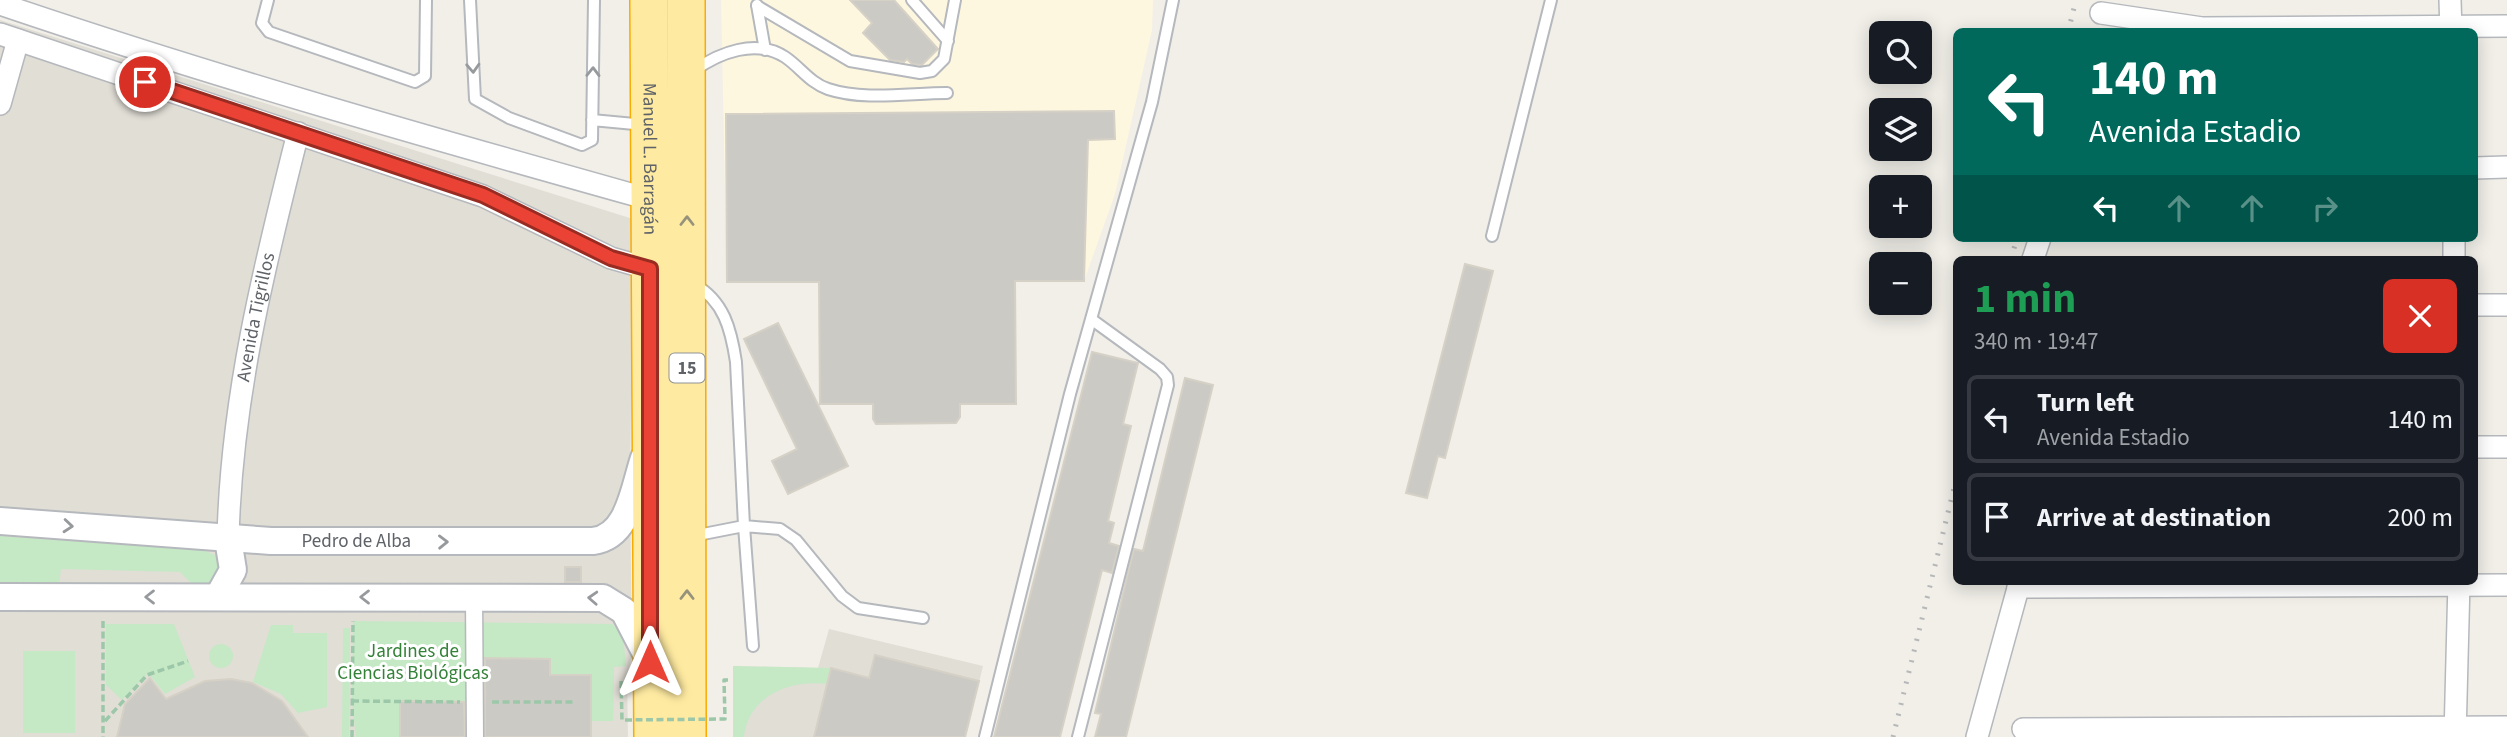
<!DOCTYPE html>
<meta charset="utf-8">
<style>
:root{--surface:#171b24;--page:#242831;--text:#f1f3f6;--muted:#9ea1a6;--line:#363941}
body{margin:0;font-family:"Source Sans 3",sans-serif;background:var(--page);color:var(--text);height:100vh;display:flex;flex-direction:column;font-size:26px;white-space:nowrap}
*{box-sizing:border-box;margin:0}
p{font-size:23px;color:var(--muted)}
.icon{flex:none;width:38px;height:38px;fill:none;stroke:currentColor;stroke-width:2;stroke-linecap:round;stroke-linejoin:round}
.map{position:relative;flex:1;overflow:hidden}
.drawer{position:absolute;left:1953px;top:256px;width:525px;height:329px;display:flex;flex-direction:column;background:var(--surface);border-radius:10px;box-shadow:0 4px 18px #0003}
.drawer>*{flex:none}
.top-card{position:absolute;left:1953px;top:28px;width:525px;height:214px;border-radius:10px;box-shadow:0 4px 18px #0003;background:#00695c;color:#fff;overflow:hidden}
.fabs{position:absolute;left:1869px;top:21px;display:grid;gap:14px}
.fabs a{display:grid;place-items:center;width:63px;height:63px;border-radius:10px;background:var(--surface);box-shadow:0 4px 18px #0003;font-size:35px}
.pin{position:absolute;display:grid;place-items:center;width:60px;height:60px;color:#fff;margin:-30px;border:4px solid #fff;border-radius:50%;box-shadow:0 2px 7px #0007}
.me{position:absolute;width:77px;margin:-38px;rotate:0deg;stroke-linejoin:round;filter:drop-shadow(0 0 5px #0008)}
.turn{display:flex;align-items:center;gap:24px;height:147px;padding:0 21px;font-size:32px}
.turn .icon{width:91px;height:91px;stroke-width:2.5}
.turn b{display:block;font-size:49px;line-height:60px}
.lanes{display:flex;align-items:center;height:66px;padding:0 21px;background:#0003;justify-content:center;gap:35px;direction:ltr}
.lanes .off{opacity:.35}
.round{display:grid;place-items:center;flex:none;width:74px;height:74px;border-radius:10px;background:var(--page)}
.summary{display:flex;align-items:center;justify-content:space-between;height:119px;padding:0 21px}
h1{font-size:42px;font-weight:700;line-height:52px;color:#1e9e55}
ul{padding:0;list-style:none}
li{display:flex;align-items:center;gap:21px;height:88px;margin:0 14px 10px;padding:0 7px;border:4px solid var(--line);border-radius:10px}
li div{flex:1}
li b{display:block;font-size:26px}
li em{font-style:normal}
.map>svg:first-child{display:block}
.commercial{fill:#fef7e0}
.education{fill:#e1ded6}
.green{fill:#c5e8c5;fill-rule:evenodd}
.building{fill:#cccac5;stroke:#d6d1c6;stroke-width:2}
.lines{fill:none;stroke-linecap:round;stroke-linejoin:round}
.service-casing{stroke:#b5b8bc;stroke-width:14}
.pedestrian-casing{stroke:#b5b8bc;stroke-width:19}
.minor-casing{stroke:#b5b8bc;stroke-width:24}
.tertiary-casing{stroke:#b5b8bc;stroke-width:30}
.trunk-casing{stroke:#f9ab00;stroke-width:40}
.path{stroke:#9cc7a9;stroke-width:3.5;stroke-dasharray:7 3.5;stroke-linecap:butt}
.service{stroke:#fff;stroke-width:10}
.pedestrian{stroke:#fff;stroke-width:16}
.minor{stroke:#fff;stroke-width:21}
.tertiary{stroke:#fff;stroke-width:26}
.trunk{stroke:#feeaa1;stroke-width:37}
.rail{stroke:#b6b7b8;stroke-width:5;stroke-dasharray:2 9;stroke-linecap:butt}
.path-bridge{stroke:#9cc7a9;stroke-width:3.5;stroke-dasharray:7 3.5;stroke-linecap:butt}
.oneway{stroke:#979a9d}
.oneway2{stroke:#97927c}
.route-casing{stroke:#982c22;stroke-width:18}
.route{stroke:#ea4335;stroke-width:12}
.labels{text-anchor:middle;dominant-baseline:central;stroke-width:6;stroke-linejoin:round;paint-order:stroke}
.shield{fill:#fff;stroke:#8f9295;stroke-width:2}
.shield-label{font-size:18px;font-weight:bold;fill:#5f6368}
.street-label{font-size:19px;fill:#5f6368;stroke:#fff}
.park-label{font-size:19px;fill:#348238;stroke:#fff}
</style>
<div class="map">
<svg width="2507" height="737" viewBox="0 0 2507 737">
<rect width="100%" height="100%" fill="#f1efe8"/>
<path class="commercial" d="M721,0h432l-1,30 -37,164 -31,87 -357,1z"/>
<path class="education" d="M0,20l633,199 -3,266 2,169 -5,23 1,60h-628z
M829,629l154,37 -17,71h-233v-71l85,2z"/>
<path class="green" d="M0,536l203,14 14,6 5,9 -8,18 -22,1 -12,-12 -119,-3 -2,17h-59z
M353,621l259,3 11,11 3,31 -12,1 -1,54h-22v-46h-17v27l-174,-1v36h-44l-4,-36zM474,658l76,1v16h-76z
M106,624h68l21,53 -30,17 -17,-21 -26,27 -16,-15z
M271,625h22v8h34v74l-29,6 -17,-19 -28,-12z
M343,628h7l-1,109h-7z
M209 656a12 12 0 1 1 24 0a12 12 0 1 1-24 0Z
M23,651h52v82h-52z
M733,666l98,2 -4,16c-37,-5 -79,12 -83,53h-11z"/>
<path class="building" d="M850,0h44l44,49 -16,16 -10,-1 -5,-5 -3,3 -14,-2 -27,-27 9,-10z
M1114,111l1,28 -27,1 -4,141h-69l1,123h-56v13l-4,6 -80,1 -3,-5v-15h-53l-1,-122h-92l-1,-168z
M1465,264l28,7 -48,187 -7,-2 -11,42 -21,-5z
M778,323l70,143 -60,28 -16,-33 25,-12 -53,-110z
M1092,352l46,11 -15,61 8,2 -23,95 6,2 -5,20 10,3 -7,27 -10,-3 -42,167h-66z
M1185,378l28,7 -87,352h-31l6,-23 -6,-1 32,-136 7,-28 9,2z
M565,567h16v15h-16z
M875,655l104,26 -14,56h-151l17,-69 38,10z
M485,658l65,1v16h41v62h-106z
M150,678l16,21 39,-18 26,-2 21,4 30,18 26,36h-191l8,-33z
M400,701l64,1 1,35h-65z"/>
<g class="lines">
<defs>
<path id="service" d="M268,0l-6,23 7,9 146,50 10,-6 1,-76
M470,0l5,99 34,19 73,27 10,-5 2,-140
M912,0l36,41
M757,5l8,45
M757,6l93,55 70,12 12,-2 12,-12 11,-59
M695,70c24,-17 61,-32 90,-13 15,10 25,26 43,32 36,12 82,4 119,4
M592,120l53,5
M1492,236l59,-236
M693,536l51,-10 -8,-164c-5,-33 -12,-61 -42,-78
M753,646l-9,-120 36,3 16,11 46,56 16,12 65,10
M985,737l85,-343 82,-292 21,-102
M1078,737l90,-352 -1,-8 -7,-8 -69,-50"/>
<path id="pedestrian" d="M474,597l1,140"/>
<g id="minor">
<path d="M2450,0l1,32"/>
<path d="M0,4c215,73 434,135 652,196"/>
<path d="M2101,13l101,15 305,-2"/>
<path d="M0,34l483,162 128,62 39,11"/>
<path d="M0,104l18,-64"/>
<path d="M2474,168l33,-1"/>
<path d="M2454,238v21"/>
<path d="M2033,259l7,-21"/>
<path d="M2474,305h33"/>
<path d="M2474,447h33"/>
<path id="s1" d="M228,539c3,-139 36,-272 70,-406"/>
<path d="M2018,587l489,-2"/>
<path d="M2023,729l484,-2"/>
<path d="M1977,737l43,-156"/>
<path d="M2455,737l4,-156"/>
</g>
<g id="tertiary">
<path id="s2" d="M0,521l271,20h322c36,-4 41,-53 51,-83"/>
<path d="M0,597l603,1 21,13 26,50"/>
<path d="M218,597l15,-27 -5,-31"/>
</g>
<g id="trunk">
<path id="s3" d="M649,0l4,737"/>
<path d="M686,0l1,737"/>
</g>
</defs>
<use href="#service" class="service-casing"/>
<use href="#pedestrian" class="pedestrian-casing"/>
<use href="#minor" class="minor-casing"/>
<use href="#tertiary" class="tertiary-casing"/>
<use href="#trunk" class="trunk-casing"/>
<path class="path" d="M103,621v116
M352,701l108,1
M492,702h82
M105,721l42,-46 41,-14
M352,737l1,-116"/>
<use href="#service" class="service"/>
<use href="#pedestrian" class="pedestrian"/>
<use href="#minor" class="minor"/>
<use href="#tertiary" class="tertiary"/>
<use href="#trunk" class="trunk"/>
<path class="rail" d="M2068,32l8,-32
M2011,259l6,-21
M1893,737l63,-257"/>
<path class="path-bridge" d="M621,681l1,39 103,-1 -1,-39h4"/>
</g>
<defs><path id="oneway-chevron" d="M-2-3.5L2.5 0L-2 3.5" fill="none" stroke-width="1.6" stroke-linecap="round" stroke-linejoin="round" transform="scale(1.75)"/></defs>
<g class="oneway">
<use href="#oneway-chevron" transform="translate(473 68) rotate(87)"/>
<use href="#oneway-chevron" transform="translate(593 72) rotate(-89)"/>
<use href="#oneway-chevron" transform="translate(68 526) rotate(5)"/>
<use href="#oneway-chevron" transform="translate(443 542) rotate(-1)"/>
<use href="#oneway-chevron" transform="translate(150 597) rotate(180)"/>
<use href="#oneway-chevron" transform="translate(365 597) rotate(180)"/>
<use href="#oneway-chevron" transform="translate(593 598) rotate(-177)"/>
</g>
<g class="oneway2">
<use href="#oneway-chevron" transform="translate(687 221) rotate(-90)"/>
<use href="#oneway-chevron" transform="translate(687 595) rotate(-90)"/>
</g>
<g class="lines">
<defs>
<path id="route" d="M145,82l338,113 128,63 39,11v393"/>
</defs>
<use href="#route" class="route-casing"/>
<use href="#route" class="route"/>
</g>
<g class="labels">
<rect class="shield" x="669.5" y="353.5" width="35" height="29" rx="5"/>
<g class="shield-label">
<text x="687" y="368">15</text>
</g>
<g class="street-label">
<text stroke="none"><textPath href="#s3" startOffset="159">Manuel L. Barragán</textPath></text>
<text stroke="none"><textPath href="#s1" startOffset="224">Avenida Tigrillos</textPath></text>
<text stroke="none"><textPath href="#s2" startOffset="357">Pedro de Alba</textPath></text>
</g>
<g class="park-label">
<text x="413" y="651">Jardines de<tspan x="413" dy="22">Ciencias Biológicas</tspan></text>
</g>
</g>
</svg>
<div class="fabs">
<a><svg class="icon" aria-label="search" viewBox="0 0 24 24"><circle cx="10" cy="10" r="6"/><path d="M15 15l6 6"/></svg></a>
<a><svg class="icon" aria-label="layers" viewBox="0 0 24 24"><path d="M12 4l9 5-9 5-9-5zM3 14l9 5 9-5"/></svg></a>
<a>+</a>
<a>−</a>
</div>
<div class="pin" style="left:145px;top:82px;background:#d93025"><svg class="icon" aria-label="arrive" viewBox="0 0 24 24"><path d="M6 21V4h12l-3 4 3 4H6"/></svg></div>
<svg class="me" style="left:650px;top:662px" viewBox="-20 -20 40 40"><path d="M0-17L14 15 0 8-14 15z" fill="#ea4335" stroke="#fff" stroke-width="4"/></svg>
<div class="top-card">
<div class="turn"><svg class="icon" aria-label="left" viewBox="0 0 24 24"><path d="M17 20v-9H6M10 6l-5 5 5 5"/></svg><div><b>140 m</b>Avenida Estadio</div></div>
<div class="lanes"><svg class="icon" aria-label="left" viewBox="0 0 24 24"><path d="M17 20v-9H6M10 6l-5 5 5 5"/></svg><svg class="icon off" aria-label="ahead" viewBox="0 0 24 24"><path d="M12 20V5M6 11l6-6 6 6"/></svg><svg class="icon off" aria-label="ahead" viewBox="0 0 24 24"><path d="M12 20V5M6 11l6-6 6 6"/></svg><svg class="icon off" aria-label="right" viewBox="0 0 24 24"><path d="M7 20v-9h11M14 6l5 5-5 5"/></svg></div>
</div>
<section class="drawer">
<div class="summary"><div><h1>1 min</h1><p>340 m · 19:47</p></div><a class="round" style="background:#d93025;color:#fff"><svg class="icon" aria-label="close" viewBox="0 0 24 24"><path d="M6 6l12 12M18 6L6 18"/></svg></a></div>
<ul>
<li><svg class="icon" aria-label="left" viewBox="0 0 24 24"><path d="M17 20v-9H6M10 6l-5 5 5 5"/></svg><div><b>Turn left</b><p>Avenida Estadio</p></div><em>140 m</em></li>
<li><svg class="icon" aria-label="arrive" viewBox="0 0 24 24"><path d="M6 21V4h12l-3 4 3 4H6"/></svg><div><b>Arrive at destination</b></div><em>200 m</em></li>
</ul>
</section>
</div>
